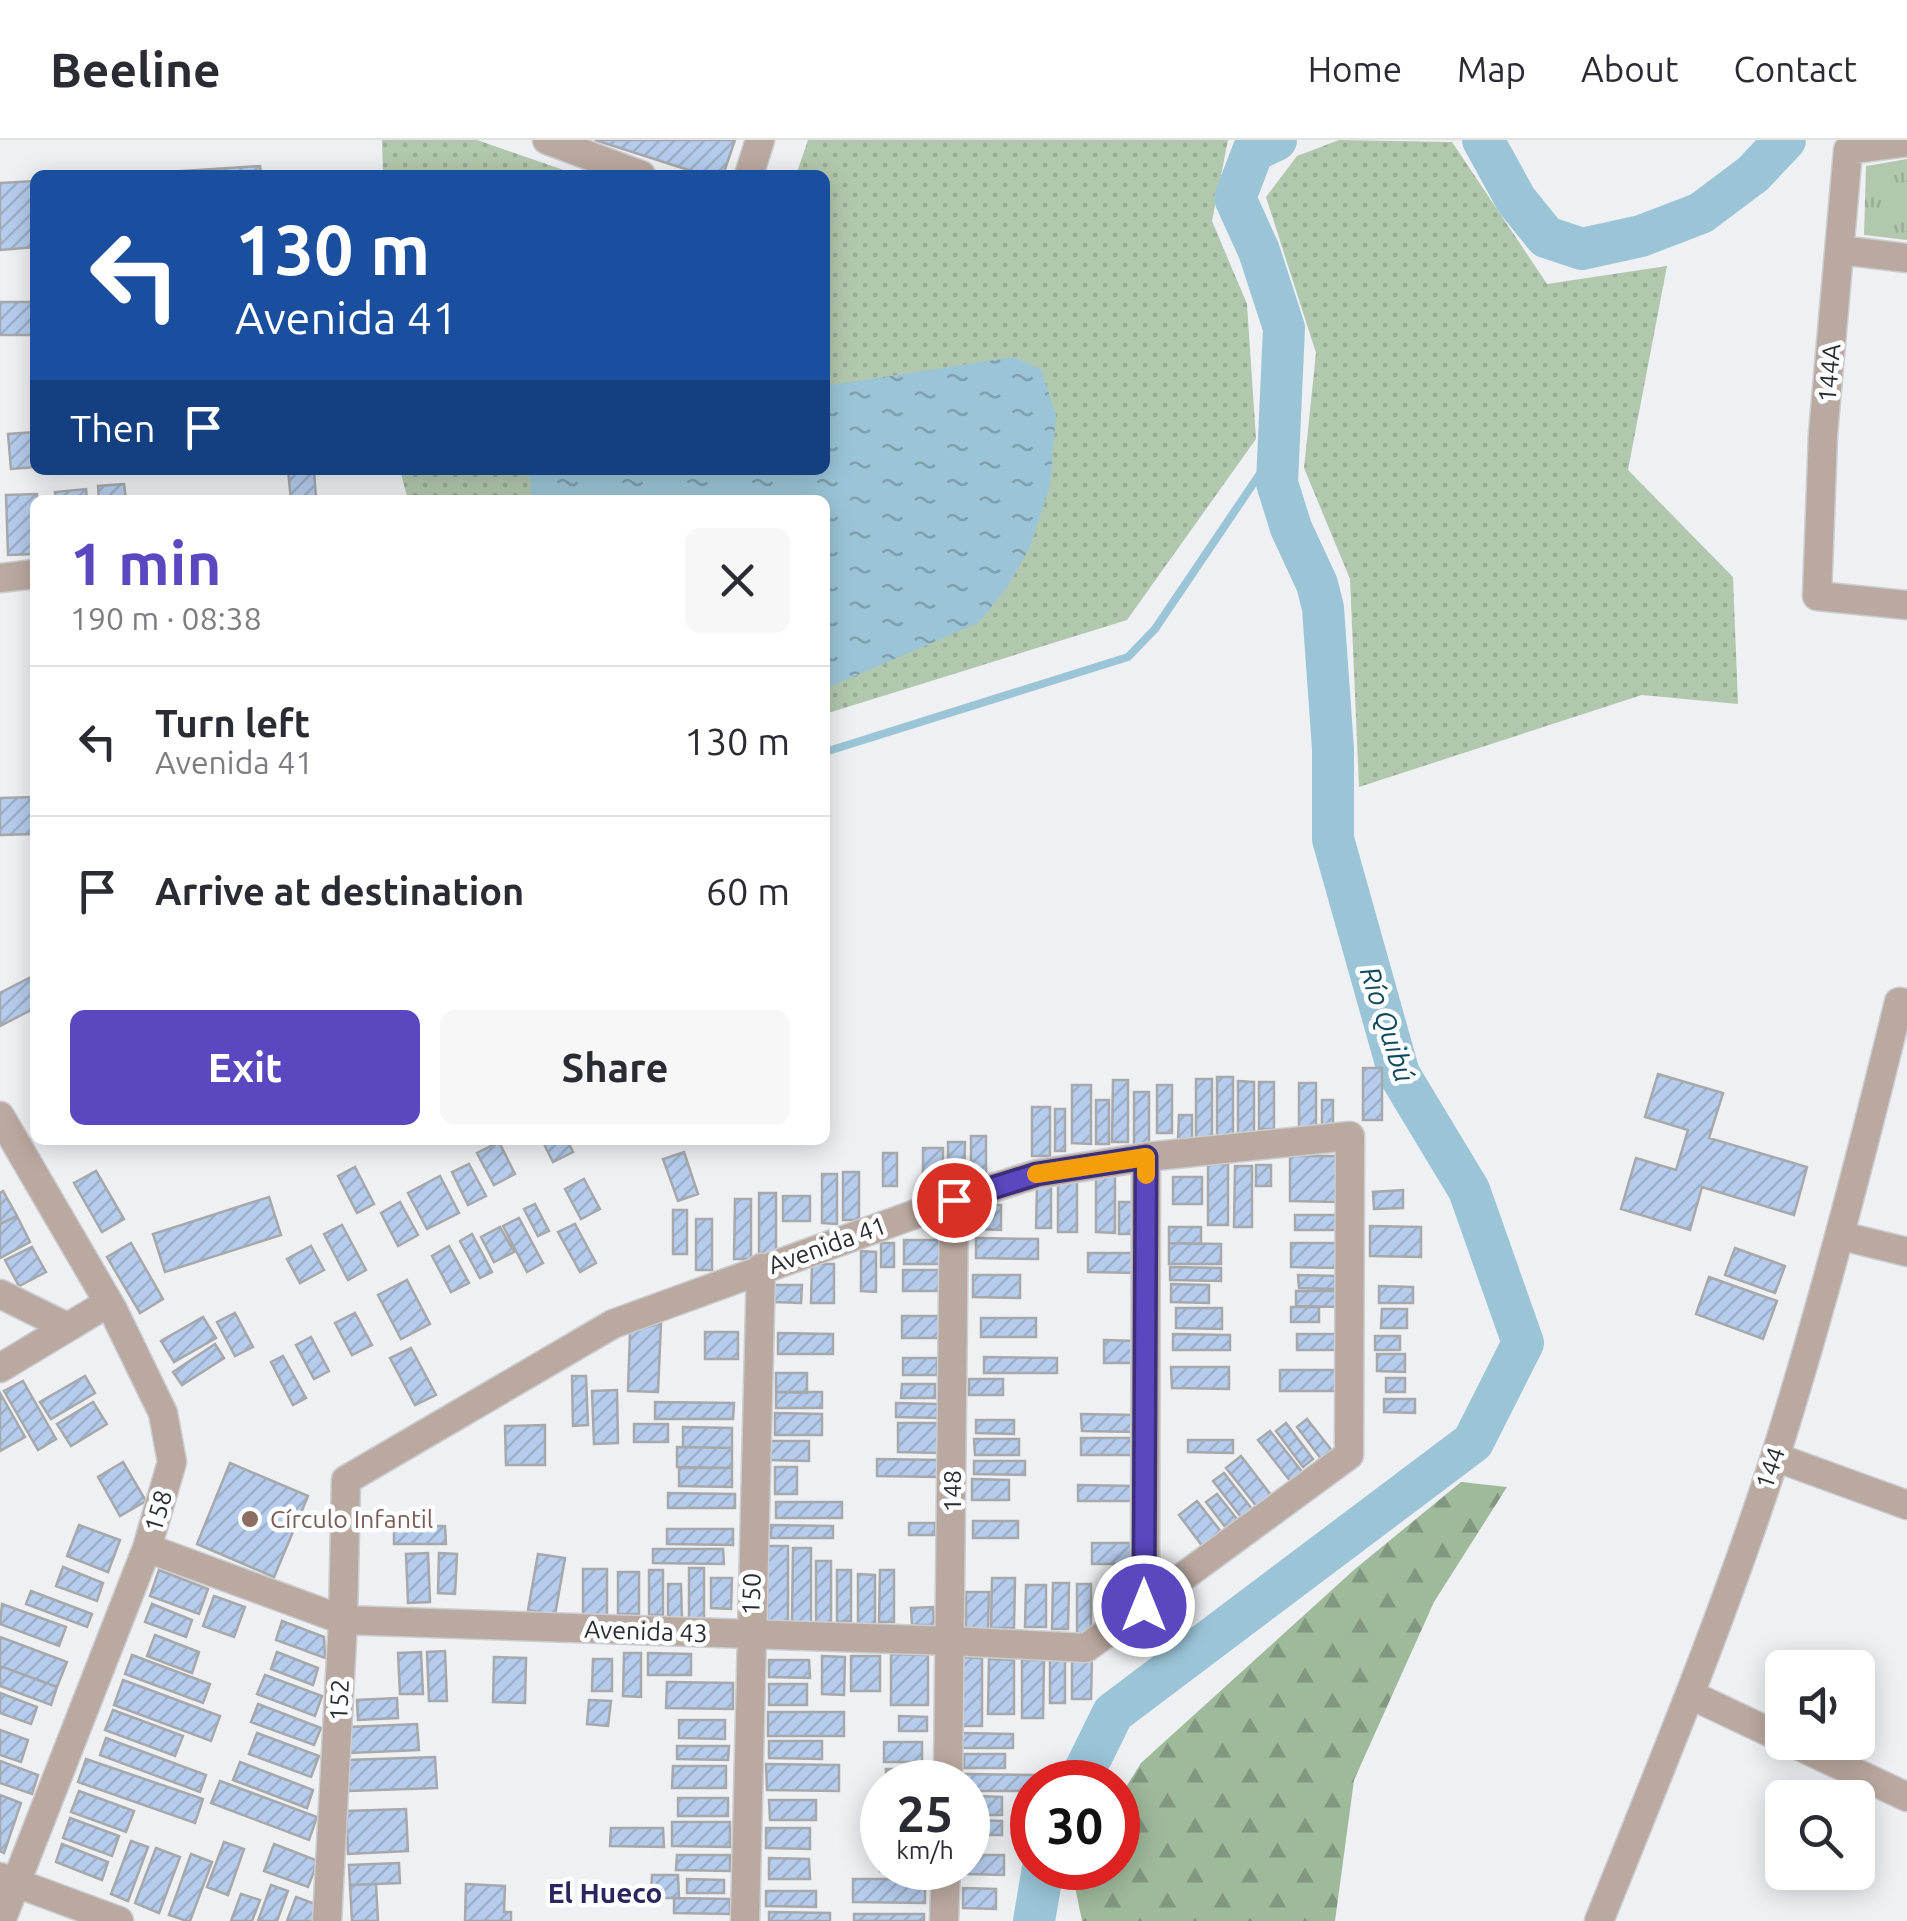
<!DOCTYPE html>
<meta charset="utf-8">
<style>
:root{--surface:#fff;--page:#f7f7f7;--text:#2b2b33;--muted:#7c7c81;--line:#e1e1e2;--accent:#5b47bf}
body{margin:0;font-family:Ubuntu,sans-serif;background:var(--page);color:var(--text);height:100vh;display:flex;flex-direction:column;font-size:38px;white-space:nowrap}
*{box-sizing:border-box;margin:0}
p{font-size:32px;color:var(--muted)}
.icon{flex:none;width:55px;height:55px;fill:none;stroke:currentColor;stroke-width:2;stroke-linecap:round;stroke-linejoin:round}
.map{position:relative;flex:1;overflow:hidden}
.drawer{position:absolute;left:30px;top:355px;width:800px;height:650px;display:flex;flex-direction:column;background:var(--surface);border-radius:15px;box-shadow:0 5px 25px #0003}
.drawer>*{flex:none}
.top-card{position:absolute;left:30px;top:30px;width:800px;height:305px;border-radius:15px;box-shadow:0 5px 25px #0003;background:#1a4fa0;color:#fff;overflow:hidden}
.controls{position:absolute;left:1765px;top:1510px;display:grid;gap:20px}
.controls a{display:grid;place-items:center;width:110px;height:110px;border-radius:15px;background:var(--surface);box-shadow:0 5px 25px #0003;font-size:50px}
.speed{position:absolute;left:860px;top:1620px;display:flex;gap:20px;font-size:50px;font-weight:700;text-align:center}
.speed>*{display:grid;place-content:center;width:130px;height:130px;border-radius:50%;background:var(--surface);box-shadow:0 5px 25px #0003;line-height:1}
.speed small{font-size:25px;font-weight:400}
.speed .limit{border:15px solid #d22;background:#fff;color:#111}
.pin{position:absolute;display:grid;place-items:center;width:85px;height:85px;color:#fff;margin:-42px;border:5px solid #fff;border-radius:50%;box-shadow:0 2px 10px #0007}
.me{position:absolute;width:110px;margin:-55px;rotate:0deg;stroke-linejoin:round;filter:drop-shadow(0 0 8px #0008)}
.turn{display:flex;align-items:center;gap:35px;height:210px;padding:0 40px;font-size:45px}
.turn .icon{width:130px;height:130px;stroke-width:2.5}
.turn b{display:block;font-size:70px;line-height:85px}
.then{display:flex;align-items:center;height:95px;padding:0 40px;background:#0003;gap:20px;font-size:38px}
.round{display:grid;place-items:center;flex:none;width:105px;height:105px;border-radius:15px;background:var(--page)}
.overview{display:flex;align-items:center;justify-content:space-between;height:170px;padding:0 40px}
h1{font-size:60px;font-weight:600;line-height:75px;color:var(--accent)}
.cta{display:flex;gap:20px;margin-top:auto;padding:20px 40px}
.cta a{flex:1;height:115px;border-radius:15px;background:var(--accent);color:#fff;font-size:40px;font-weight:600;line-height:115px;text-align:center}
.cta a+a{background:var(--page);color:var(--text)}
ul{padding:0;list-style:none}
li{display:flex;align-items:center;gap:30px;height:150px;padding:0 40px;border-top:2px solid var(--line)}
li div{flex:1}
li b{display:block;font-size:38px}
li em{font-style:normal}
header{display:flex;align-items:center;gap:60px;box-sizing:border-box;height:140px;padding:0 50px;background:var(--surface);border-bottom:2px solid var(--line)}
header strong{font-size:48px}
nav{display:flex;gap:55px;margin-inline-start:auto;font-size:35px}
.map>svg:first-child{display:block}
.grass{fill:url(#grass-dots)}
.forest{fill:url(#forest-firs)}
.park{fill:url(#park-tufts)}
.water{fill:url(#water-ripples)}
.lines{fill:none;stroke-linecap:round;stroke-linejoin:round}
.stream{stroke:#9bc5d7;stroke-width:8}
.river{stroke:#9bc5d7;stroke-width:42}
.building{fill:url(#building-hatch);stroke:#a7a8ab;stroke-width:2.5}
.minor-casing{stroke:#cbcdd0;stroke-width:31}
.minor{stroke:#baa9a0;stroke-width:28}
.route-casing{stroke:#3b2e7c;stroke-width:25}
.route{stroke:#5b47bf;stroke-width:18}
.slow{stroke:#f59e0b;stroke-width:18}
.education-dot{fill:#8d6e63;stroke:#fcfdff;stroke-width:4}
.labels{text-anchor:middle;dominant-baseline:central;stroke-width:9;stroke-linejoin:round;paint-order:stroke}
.street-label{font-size:25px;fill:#2d2d2e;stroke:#fcfdff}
.education-label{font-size:25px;fill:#785e54;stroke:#fcfdff;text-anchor:start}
.water-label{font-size:28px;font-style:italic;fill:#10495c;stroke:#fcfdff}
.neighbourhood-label{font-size:28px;font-weight:bold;fill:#2c245e;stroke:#fcfdff}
</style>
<header>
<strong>Beeline</strong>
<nav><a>Home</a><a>Map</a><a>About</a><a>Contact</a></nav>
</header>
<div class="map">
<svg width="1907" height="1781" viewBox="0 0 1907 1781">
<defs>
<pattern id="grass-dots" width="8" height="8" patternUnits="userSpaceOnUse" patternTransform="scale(2.5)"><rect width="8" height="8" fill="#b2c8ae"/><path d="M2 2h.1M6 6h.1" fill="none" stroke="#99ac96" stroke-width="1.8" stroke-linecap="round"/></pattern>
<pattern id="forest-firs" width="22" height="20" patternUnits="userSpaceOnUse" patternTransform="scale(2.5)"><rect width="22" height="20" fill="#9fb99b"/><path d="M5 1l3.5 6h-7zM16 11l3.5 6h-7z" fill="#82977f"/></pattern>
<pattern id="park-tufts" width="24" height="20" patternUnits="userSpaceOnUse" patternTransform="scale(2.5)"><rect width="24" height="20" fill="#b2c8ae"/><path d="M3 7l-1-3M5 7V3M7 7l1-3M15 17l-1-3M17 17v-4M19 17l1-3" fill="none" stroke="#99ac96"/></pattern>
<pattern id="water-ripples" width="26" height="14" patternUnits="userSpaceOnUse" patternTransform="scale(2.5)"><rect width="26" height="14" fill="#9bc5d7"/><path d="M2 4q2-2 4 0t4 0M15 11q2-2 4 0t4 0" fill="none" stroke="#7fa0af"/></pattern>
<pattern id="building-hatch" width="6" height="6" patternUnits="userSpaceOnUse" patternTransform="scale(2.5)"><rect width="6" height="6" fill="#b5ccec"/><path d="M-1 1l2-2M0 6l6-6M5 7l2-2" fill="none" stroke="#9cb0cb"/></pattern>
</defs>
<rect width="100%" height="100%" fill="#eef0f3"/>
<path class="grass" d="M382,0h95l101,35h-195z
M808,0h420l-16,81 35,83 9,135 -129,181 -302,94v-214h-417l-8,-30h425v-295h-29z
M1339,0l113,2 95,142 120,-18 -39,204 105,107 5,127 -96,-9 -283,92 -9,-208 -46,-111 12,-115 -50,-156 31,-41z"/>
<path class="forest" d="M1461,1342l46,5 -73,115 -80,178 -19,141h-253l-10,-49 3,-4h43v-68l23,-37 214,-194z"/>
<path class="park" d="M1907,19v81l-43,-5 2,-69z"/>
<path class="water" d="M1014,217l27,12 15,46 -6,71 -20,61 -24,42 -28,34 -153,66v-189h-294l-1,-30h295v-84z"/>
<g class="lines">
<path class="stream" d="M825,612l303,-95 27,-28 123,-182"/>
<path class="river" d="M1483,0l33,60 30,37 36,12 59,-13 60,-23 52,-39 32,-34
M1079,1642l34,-69 360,-271 50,-99 -54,-153 -70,-116 -66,-235v-90l-10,-141 -6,-24 -26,-56 -14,-45 7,-155 -25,-77 -24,-53 18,-47 23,-11
M1034,1781l9,-53"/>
</g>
<path class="building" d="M595,0h140l-12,35h-19z
M260,26l1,9h-142z
M35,41v66l-35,3v-67z
M0,162h34v33h-34z
M35,292v35l-24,2 -3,-35z
M288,330h26l2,28 -25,2z
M124,344l2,16h-27l-1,-14z
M86,349l1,11h-31l-1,-8z
M37,354l-2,60 -27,1 -2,-60z
M35,657v37l-35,1v-37z
M35,835v33l-35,18v-33z
M1363,928h19v52h-19z
M1658,934l65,19 -14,45 98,29 -13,48 -92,-28 -12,43 -69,-21 15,-51 40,12 12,-40 -43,-13z
M1217,937h16v62l-16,-1z
M1196,939h16v60h-16z
M1113,940h15v62h-16z
M1238,941l16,1v54h-16z
M1259,942h15v47h-15z
M1299,943h17v49h-17z
M1072,945h19v59l-19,-1z
M1157,945h15v48h-15z
M1134,952h15v53h-15z
M1096,960h13v44h-13z
M1322,960h11v28h-11z
M1032,967h18v49h-18z
M1055,969h10v42h-10z
M1179,975h13v24h-14z
M971,996h15v43h-15z
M542,1000h25l6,12 -20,10z
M499,1002l16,32 -21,11 -17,-32z
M948,1002h17l-1,46h-16z
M923,1008h20v44l-20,-1z
M684,1012l14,42 -20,7 -15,-42z
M883,1013h14v33h-14z
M1290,1016h47v46l-47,-1z
M469,1024l17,32 -18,9 -16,-33z
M1208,1024h20v61h-20z
M1256,1025h15v21h-15z
M1235,1026h17v61h-18z
M355,1027l19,37 -17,9 -19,-37z
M96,1031l28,48 -22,13 -28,-49z
M843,1032h16v48h-16z
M822,1034h15v50l-15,-1z
M1096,1035h19v58l-19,-1z
M440,1036l19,37 -32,16 -19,-36z
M1173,1037h29v27h-29z
M1058,1038h19v54h-19z
M584,1039l16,30 -19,10 -16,-30z
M1037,1046h14v42h-15z
M1403,1050v18l-29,1 -1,-17z
M3,1051l14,25 -17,8v-31z
M759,1053h17v61h-17z
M783,1056h27v25h-27z
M269,1057l12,38 -116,37 -12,-38z
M735,1059h16v60h-17z
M400,1062l18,33 -20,11 -17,-33z
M1119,1062h19v32h-19z
M535,1064l14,27 -11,5 -14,-27z
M979,1065h22v25l-22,-1z
M673,1070h14v44h-14z
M1295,1075h41v15h-41z
M17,1076l13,26 -30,16v-34z
M519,1078l24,45 -16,9 -24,-46z
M696,1079h16v51h-16z
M575,1084l21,39 -16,9 -22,-40z
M342,1085l24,45 -18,10 -24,-46z
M1370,1086l51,1v30l-51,-1z
M500,1087l14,25 -20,10 -13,-25z
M1169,1087h32v17l-32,-1z
M472,1094l20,38 -12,6 -20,-37z
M976,1098l62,1v20l-62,-1z
M904,1100h37l-1,24h-36z
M131,1103l32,56 -23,14 -33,-56z
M881,1103h13v24h-13z
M1169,1103l52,1v20h-52z
M1291,1103h45v25l-45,-1z
M311,1106l13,24 -24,13 -13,-24z
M449,1106l20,37 -18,9 -19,-36z
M32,1107l14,25 -27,14 -14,-26z
M1735,1108l50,18 -10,27 -50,-18z
M861,1111l15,1v40l-15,-1z
M1088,1113h50v20l-50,-1z
M812,1124h22v39h-23z
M1170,1127l51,1v13l-51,-1z
M903,1130h36v21h-36z
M973,1135h47v23l-47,-1z
M1298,1135l39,1v13l-38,-1z
M1709,1137l68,24 -14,38 -67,-25z
M407,1140l23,44 -29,15 -23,-44z
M1171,1144l38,1v18l-38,-1z
M774,1145h28l-1,18 -27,-1z
M1379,1146l34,1v16h-34z
M1296,1151h42v16l-42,-1z
M1291,1167h28v15h-28z
M1176,1168h46v21l-46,-1z
M1382,1169h25v19h-26z
M235,1173l18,34 -18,9 -18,-34z
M355,1173l17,32 -20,10 -17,-32z
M902,1176h42v22h-42z
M203,1177l13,21 -42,24 -13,-21z
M981,1178h55v19h-55z
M661,1183l-3,69 -30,-1 2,-59z
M705,1192h33v27h-33z
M778,1193l55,1v20h-55z
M1173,1194l57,1v15h-57z
M1297,1194h40l-1,16h-39z
M1375,1196h25v14h-25z
M311,1197l18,34 -15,8 -18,-34z
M1104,1200l31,1v22h-31z
M215,1204l9,14 -42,27 -9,-13z
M411,1208l25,47 -21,10 -25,-47z
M1377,1214h28v18l-28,-1z
M283,1216l23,42 -13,7 -22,-43z
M984,1217l73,1v15h-73z
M903,1218h34v17h-34z
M1171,1227h58v22l-57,-1z
M1280,1230h59v21h-59z
M776,1233h31v20l-31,-1z
M85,1236l10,17 -44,26 -11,-17z
M572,1236h14l2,49 -15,1z
M1386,1238h19v14h-19z
M969,1239h34v16h-34z
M23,1241l33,58 -18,11 -34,-59z
M902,1244h33v14h-34z
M617,1250l1,53 -24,1 -2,-53z
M776,1252h46v16h-46z
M0,1253l25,44 -25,14z
M1384,1259h31v14l-31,-1z
M93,1262l14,22 -36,22 -14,-22z
M655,1262l79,1 -1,16h-78z
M896,1263l42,1v14l-42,-1z
M775,1273l47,1v21h-47z
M1081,1274l58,1v17l-57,-1z
M1307,1279l26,33 -11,8 -25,-33z
M976,1280h38v14l-38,-1z
M898,1283h40v30l-40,-1z
M1286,1283l27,36 -10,8 -27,-36z
M634,1284h34v18h-34z
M545,1285v40h-39l-1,-39z
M683,1287l49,1v20l-49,-1z
M1270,1291l33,42 -12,9 -33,-42z
M1081,1298h54v17h-54z
M974,1299h45v16h-44z
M1188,1300h45v13l-45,-1z
M769,1301h40v20l-40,-1z
M677,1307l55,1v20l-55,-1z
M1241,1316l30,39 -14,12 -31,-39z
M877,1319l61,1v17l-61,-1z
M974,1321h51v14l-51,-1z
M123,1322l23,39 -26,15 -22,-39z
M230,1323l78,33 -34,81 -77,-33z
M775,1327h22v27h-22z
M679,1328h53v19l-53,-1z
M1224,1333l28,36 -11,8 -28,-36z
M972,1339l37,1v20h-37z
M1078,1345l57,1v15h-57z
M668,1353l67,1v14h-67z
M1217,1354l20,25 -11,9 -20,-26z
M1197,1361l25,32 -19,14 -24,-32z
M776,1362h66v16h-66z
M973,1381h45v17h-45z
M909,1383h26v12h-26z
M79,1385l41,15 -12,32 -41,-16z
M771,1385l62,1v12h-62z
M394,1386h51l1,18h-52z
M667,1389h66v16l-66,-1z
M1092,1403h46v21h-46z
M767,1406h21v76h-21z
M793,1408h18v77l-19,-1z
M653,1409h70l1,15 -71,-1z
M428,1413l2,49 -22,1 -2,-49z
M439,1413l18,1 -2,40 -17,-1z
M538,1414l27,4 -10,57 -27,-5z
M816,1421h15v64h-15z
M63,1427l40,16 -6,18 -41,-15z
M689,1428h15v55h-15z
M583,1429h24v49h-24z
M159,1430l49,19 -9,25 -49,-18z
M649,1430h14v45h-14z
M837,1430h14v51l-14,1z
M880,1430h14v52h-15z
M618,1432h21v42h-21z
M858,1434l17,1v51h-17z
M711,1438h21l-1,31 -20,-1z
M992,1438h23l-1,50h-23z
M1053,1443h16l-1,46h-16z
M668,1444h13l1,36h-14z
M1077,1444h14v50l-14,-1z
M1100,1444l33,1 -1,24h-32z
M1026,1445h20v42h-21z
M31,1451l61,23 -5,13 -61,-23z
M966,1452h23l-1,38h-22z
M214,1456l31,11 -11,30 -31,-11z
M2,1464l64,23 -7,19 -59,-22z
M152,1464l40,16 -6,17 -41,-15z
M933,1467l1,18h-22l-1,-17z
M282,1481l42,16 1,21 -49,-18z
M155,1495l44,17 -7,21 -45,-17z
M0,1497l67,25 -10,25 -57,-21z
M445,1511l2,50h-18l-2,-49z
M277,1512l41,16 -5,17 -42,-16z
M421,1512l2,42h-23l-2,-41z
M624,1513h17v44l-18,-1z
M648,1513l43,1v21h-43z
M891,1514l37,1v50h-37z
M132,1515l78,29 -7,19 -78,-29z
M822,1516l23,1 -1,38 -22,-1z
M851,1516h29v35h-29z
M1072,1516h20l-1,43h-19z
M494,1517l32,1 -1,45 -32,-1z
M960,1517l22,1v68h-22z
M1050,1517h15v46h-15z
M593,1519h19v32h-20z
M989,1519l25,1v54h-26z
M769,1520h40l1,18 -41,-1z
M1022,1520h22l-1,58h-21z
M0,1526l57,21 -6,18 -51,-19z
M265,1535l57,21 -7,20 -58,-22z
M123,1540l97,36 -9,25 -97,-36z
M667,1542l66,1v26l-67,-1z
M769,1544h38v21h-38z
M0,1553l37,14 -6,17 -31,-11z
M397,1558l1,20 -40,2 -1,-20z
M589,1560l22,1 -3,25 -21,-2z
M258,1564l63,24 -7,17 -63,-23z
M113,1570l70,26 -8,20 -70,-26z
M768,1572h76v24h-76z
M899,1576l28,1v14h-28z
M679,1580h46v19l-46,-1z
M417,1584l2,26 -69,3 -1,-26z
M0,1590l28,10 -7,22 -21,-7z
M257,1593l62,23 -8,21 -62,-23z
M962,1593l51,1v14h-51z
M106,1598l100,37 -6,17 -100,-37z
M769,1601h53v18l-53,-1z
M884,1602h38v20h-38z
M677,1606h52l-1,14 -51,-1z
M964,1614h41v14h-41z
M435,1617l2,31 -88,3 -1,-31z
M86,1619l117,40 -8,24 -117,-41z
M0,1621l38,14 -6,19 -32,-11z
M240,1622l73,28 -6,18 -74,-28z
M766,1624l73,1v26l-72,-1z
M673,1626h53v22h-54z
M886,1629h36v13h-36z
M964,1634l72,1v7h-4v9h-64z
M220,1641l97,36 -8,23 -98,-37z
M79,1651l55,20 -8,21 -55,-20z
M0,1655l21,8 -17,50 -4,-2z
M976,1656l26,1v18h-26z
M678,1658h50v18h-50z
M769,1660h47v20h-46z
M406,1669l2,42 -60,3 -2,-43z
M70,1678l49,18 -7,20 -49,-18z
M973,1680l29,1v14h-30z
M672,1682h58v25l-58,-1z
M611,1688h52l1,19 -54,-1z
M766,1688h44v21l-44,-1z
M131,1701l17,6 -20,54 -17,-7z
M224,1702l20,7 -16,46 -21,-8z
M62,1704l46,18 -6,18 -46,-18z
M274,1704l44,17 -10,26 -44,-16z
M156,1708l24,9 -21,56 -24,-10z
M191,1714l21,8 -22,59h-3l-18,-6z
M880,1714h2v14h41v3h-43z
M677,1715h53v16l-54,-1z
M968,1715h36v20l-36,-1z
M769,1718l40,1 1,20h-41z
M399,1723l1,20 -50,2 -1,-20z
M652,1735h26l1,23h-28z
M687,1739l37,1v13h-37z
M853,1739h72v24l-72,-1z
M376,1744l2,37h-26l-2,-36z
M466,1744l39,2 -1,26h7v9h-46z
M271,1745l17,6 -11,30h-19z
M963,1748l33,1v20l-33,-1z
M766,1751h50v16l-50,-1z
M241,1754l19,6 -8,21h-21z
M296,1757l22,8 -5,16h-26z
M674,1758l56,1v15l-56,-1z
M769,1772l61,1v8h-61z
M854,1774h70v7h-70z"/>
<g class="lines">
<defs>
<path id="minor" d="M547,0l94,35
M1907,2l-59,8 -25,284 -6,162 90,9
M749,35l11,-35
M1840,110l67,8
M0,438l35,-4
M0,976l113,194 50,103 9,49 -25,86 -146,373
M1842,1096l65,16
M0,1154l67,33
M0,1228l108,-65
M1775,1317l132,48
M147,1408l196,72 609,21 134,7 263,-193 1,-319 -204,21 -109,17 -83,26 -341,124 -267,156 -3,140 -16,301
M1145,1466l1,-449
M1691,1555l91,43
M1791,1602l116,55
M948,1642l6,-582
M0,1737l119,44
M745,1781l16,-653
M944,1781l2,-53
M1599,1781c62,-154 126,-308 177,-467 47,-149 86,-300 123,-452l8,1"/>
</defs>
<use href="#minor" class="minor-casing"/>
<use href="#minor" class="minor"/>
</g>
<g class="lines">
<defs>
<path id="route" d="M954,1060l83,-26 109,-17 -2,449"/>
</defs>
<use href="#route" class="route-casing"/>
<use href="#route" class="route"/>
<path class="slow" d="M1036,1034l110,-17v18"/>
</g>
<circle class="education-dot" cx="250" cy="1379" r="10"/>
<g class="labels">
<g class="street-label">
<text transform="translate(1829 233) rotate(-85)">144A</text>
<text transform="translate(827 1105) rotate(-20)">Avenida 41</text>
<text transform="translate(1770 1328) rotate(-71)">144</text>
<text transform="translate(952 1351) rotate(-90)">148</text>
<text transform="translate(158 1371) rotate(-74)">158</text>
<text transform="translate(751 1454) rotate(-88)">150</text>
<text transform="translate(646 1491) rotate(2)">Avenida 43</text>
<text transform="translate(339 1560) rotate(-87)">152</text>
</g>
<g class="education-label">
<text x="270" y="1379">Círculo Infantil</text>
</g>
<g class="water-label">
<text transform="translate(1388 884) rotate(72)">Río Quibú</text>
</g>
<g class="neighbourhood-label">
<text x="605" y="1752">El Hueco</text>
</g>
</g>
</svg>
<div class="controls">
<a><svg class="icon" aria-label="sound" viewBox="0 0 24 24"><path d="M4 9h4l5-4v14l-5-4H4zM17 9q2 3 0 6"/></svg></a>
<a><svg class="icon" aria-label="search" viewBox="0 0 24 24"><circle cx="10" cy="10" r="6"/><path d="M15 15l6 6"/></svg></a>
</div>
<div class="speed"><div>25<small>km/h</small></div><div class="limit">30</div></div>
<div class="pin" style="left:954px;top:1060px;background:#d93025"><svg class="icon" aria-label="arrive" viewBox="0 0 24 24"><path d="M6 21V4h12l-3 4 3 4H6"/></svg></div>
<svg class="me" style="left:1144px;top:1466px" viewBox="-20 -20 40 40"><circle r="17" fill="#5b47bf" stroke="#fff" stroke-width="3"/><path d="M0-11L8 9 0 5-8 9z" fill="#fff"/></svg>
<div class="top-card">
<div class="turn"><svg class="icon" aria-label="left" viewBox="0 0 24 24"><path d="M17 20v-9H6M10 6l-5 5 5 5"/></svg><div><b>130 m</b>Avenida 41</div></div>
<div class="then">Then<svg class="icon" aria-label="arrive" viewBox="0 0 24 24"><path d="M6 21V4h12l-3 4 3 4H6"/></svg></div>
</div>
<section class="drawer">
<div class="overview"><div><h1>1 min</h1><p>190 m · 08:38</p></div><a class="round"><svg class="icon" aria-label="close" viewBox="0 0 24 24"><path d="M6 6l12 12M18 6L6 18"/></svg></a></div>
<ul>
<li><svg class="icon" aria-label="left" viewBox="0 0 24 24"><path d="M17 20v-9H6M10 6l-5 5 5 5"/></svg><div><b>Turn left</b><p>Avenida 41</p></div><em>130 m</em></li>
<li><svg class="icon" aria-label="arrive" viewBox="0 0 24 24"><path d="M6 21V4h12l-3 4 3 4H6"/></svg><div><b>Arrive at destination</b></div><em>60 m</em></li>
</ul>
<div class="cta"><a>Exit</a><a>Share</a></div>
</section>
</div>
